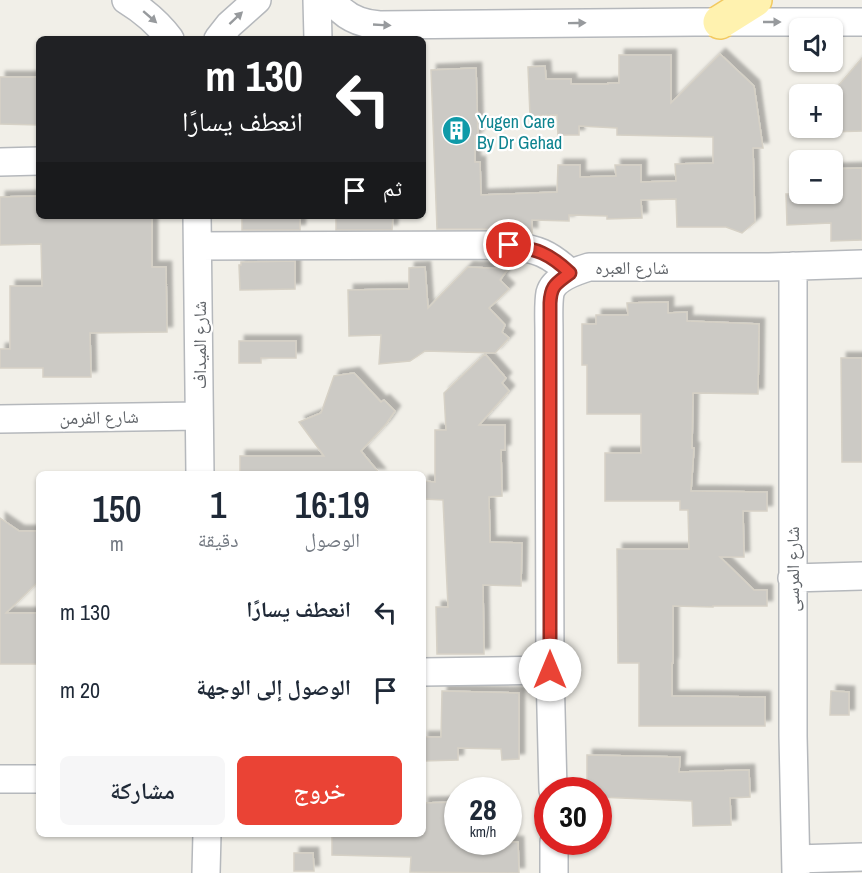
<!DOCTYPE html>
<html lang="ar">
<meta charset="utf-8">
<style>
:root{--surface:#fff;--page:#f6f6f7;--text:#1f2937;--muted:#747a83;--accent:#ea4335}
body{margin:0;font-family:"Archivo Narrow","Noto Naskh Arabic",sans-serif;background:var(--page);color:var(--text);direction:rtl;height:100vh;display:flex;flex-direction:column;font-size:22px;white-space:nowrap}
*{box-sizing:border-box;margin:0}
p{font-size:20px;color:var(--muted)}
.icon{flex:none;width:33px;height:33px;fill:none;stroke:currentColor;stroke-width:2;stroke-linecap:round;stroke-linejoin:round}
.map{position:relative;flex:1;overflow:hidden;direction:ltr}
.sheet{position:absolute;left:36px;top:471px;width:390px;height:366px;display:flex;flex-direction:column;background:var(--surface);border-radius:9px;box-shadow:0 2px 4px #0004;direction:rtl}
.sheet>*{flex:none}
.guide{position:absolute;left:36px;top:36px;width:390px;height:183px;border-radius:9px;box-shadow:0 2px 4px #0004;direction:rtl;background:#202124;color:#fff;overflow:hidden}
.buttons{position:absolute;left:789px;top:18px;display:grid;gap:12px}
.buttons a{display:grid;place-items:center;width:54px;height:54px;border-radius:9px;background:var(--surface);box-shadow:0 2px 4px #0004;font-size:30px}
.speed{position:absolute;left:444px;top:777px;display:flex;gap:12px;font-size:30px;font-weight:700;text-align:center}
.speed>*{display:grid;place-content:center;width:78px;height:78px;border-radius:50%;background:var(--surface);box-shadow:0 2px 4px #0004;line-height:1}
.speed small{font-size:15px;font-weight:400}
.speed .limit{border:9px solid #d22;background:#fff;color:#111}
.pin{position:absolute;display:grid;place-items:center;width:51px;height:51px;color:#fff;margin:-26px;border:3px solid #fff;border-radius:50%;box-shadow:0 2px 6px #0007}
.me{position:absolute;width:66px;margin:-33px;rotate:0deg;stroke-linejoin:round;filter:drop-shadow(0 0 4px #0008)}
.turn{display:flex;align-items:center;gap:21px;height:126px;padding:0 24px;font-size:27px}
.turn .icon{width:78px;height:78px;stroke-width:2.5}
.turn b{display:block;font-size:42px;line-height:51px}
.then{display:flex;align-items:center;height:57px;padding:0 24px;background:#0003;gap:12px;font-size:22px}
.eta{display:flex;justify-content:space-evenly;align-items:center;height:102px;text-align:center}
.eta b{font-size:36px;font-weight:600;line-height:42px}
.primary-button{display:flex;gap:12px;margin-top:auto;padding:12px 24px}
.primary-button a{flex:1;height:69px;border-radius:9px;background:var(--accent);color:#fff;font-size:24px;font-weight:600;line-height:69px;text-align:center}
.primary-button a+a{background:var(--page);color:var(--text)}
ul{padding:0;list-style:none}
li{display:flex;align-items:center;gap:18px;height:78px;padding:0 24px}
li div{flex:1}
li b{display:block;font-size:22px}
li em{font-style:normal}
.map>svg:first-child{display:block}
.building{fill:#cccac5;stroke:#d6d1c6;stroke-width:1.5;filter:url(#shadow)}
.lines{fill:none;stroke-linecap:round;stroke-linejoin:round}
.minor-casing{stroke:#b5b8bc;stroke-width:30}
.major-casing{stroke:#f2c960;stroke-width:36}
.minor{stroke:#fff;stroke-width:27}
.major{stroke:#fff2af;stroke-width:33}
.oneway{fill:#979a9d}
.route-casing{stroke:#982c22;stroke-width:15}
.route{stroke:#ea4335;stroke-width:10}
.labels{text-anchor:middle;dominant-baseline:central;stroke-width:4.5;stroke-linejoin:round;paint-order:stroke}
.culture-label{font-size:18px;fill:#0d838f;stroke:#fff;text-anchor:start}
.street-label{font-size:18px;fill:#5f6368;stroke:#fff}
</style>
<div class="map">
<svg width="862" height="873" viewBox="0 0 862 873">
<defs>
<filter id="shadow"><feDropShadow dx="5.5" dy="-5.5" stdDeviation="1.5" flood-color="#0004"/></filter>
</defs>
<rect width="100%" height="100%" fill="#f1efe8"/>
<path class="building" d="M720,54l34,32 9,62h-10l2,74 -13,11 -16,-6h-49l-1,-28 -35,1 1,18 -35,1v-3l-38,-1v6l-37,-1v13l-23,-4h-72l-6,-159 45,-2 2,68h-3v26h5l1,33 76,-3 1,-27h22v12l36,-1 -1,-11h26v17l35,-1 -1,-17 38,-1v-26l-96,-2v-7l-38,-2v9h-21l-1,-20 -27,1 -2,-49 17,-1 1,13h25v5h37v-1h11v-28h52v48z
M862,58v73l-30,1v-39z
M0,77h39v48l-39,-1z
M862,168v72l-31,1v-18l-44,2 -1,-31h46v-25z
M39,196v20h113v51h14l1,65 -77,1 1,44h-48v-9h-43v-19h10v-63h32l-1,-42 -41,1v-48z
M242,216h58v14h-58z
M336,216h57l-1,14h-56z
M295,261v28l-55,1 -1,-25h2v-3z
M425,267l3,41 40,-41 40,2 -8,11 9,9 -20,19 16,17 -3,7 7,6 -14,15 -70,-2 -15,10 -31,3 2,-29 -32,1 -1,-46 61,-1v-21z
M668,302v11l19,-1v9l72,3 -1,70 -65,-1 -1,55h2l-3,43 76,1v19h-24l1,46h-24l34,33h13v16h-54v1l-40,-1v57h-1v33l93,1v29h-126v-63h-21l-1,-114h72l-1,-39h-8v-9h-75v-48h36v-39h-54v-49h-5v-41h14v-9h32l-1,-12z
M239,341h57v17h-35v5h-22z
M485,354l21,24 -4,5 7,8 -30,34h26v25h-4l1,46 -13,1 1,45 32,1 -1,43 -38,-1 1,69h-47l-1,-47h12l-5,-107 -20,-1v-18l12,1v-52h11l-2,-37z
M841,358h21v104h-20z
M354,373l27,29 3,-2 11,11 -9,13 -25,27 19,23h-140v-18h84l-25,-34 22,-9 13,-37z
M0,518l19,13h20v50l-33,32h33v51h-39z
M442,691l77,2v66l-17,1 -1,-11 -43,-1v12l-35,1v-24h18z
M831,691l18,1v23h-19z
M587,755l93,2 -1,15 70,-2 1,27 -20,1 1,27 -38,1 -1,-25 -94,-4v-7h-11z
M458,802v40h60l1,31 -109,-1 1,-15 -79,-2v-21h91v-31z
M294,853h19l1,18h-20z"/>
<g class="lines">
<defs>
<path id="minor" d="M126,0c18,11 32,23 44,39
M317,0l1,39
M332,0c12,17 28,24 48,25l315,-3h167
M218,39l11,-14 28,-25
M0,162l39,-1
M197,216l3,258
M198,246l311,-1c28,4 40,8 61,28
M793,266v470l3,137
M0,419l199,-3
M792,578l70,-2
M423,672l127,-2
M0,779h39
M553,790l-3,-120 -1,-339c0,-12 -1,-27 1,-38 4,-15 26,-22 39,-26h180l93,-3
M554,842v31
M796,859l66,-2
M206,873l1,-39"/>
<path id="major" d="M720,22l35,-22"/>
</defs>
<use href="#minor" class="minor-casing"/>
<use href="#major" class="major-casing"/>
<use href="#minor" class="minor"/>
<use href="#major" class="major"/>
</g>
<defs><path id="oneway-solid" d="M-6-.8H1V-3.2L6.5 0L1 3.2V.8H-6Z" transform="scale(1.5)"/></defs>
<g class="oneway">
<use href="#oneway-solid" transform="translate(150 17) rotate(41)"/>
<use href="#oneway-solid" transform="translate(236 18) rotate(-43)"/>
<use href="#oneway-solid" transform="translate(772 22)"/>
<use href="#oneway-solid" transform="translate(577 23) rotate(-1)"/>
<use href="#oneway-solid" transform="translate(382 25) rotate(3)"/>
</g>
<g class="lines">
<defs>
<path id="route" d="M509,245c28,4 40,8 61,28 -14,11 -19,12 -20,30v367"/>
</defs>
<use href="#route" class="route-casing"/>
<use href="#route" class="route"/>
</g>
<defs>
<symbol id="building-disc" viewBox="-11 -11 22 22"><circle r="9.5" fill="#0f9aa8" stroke="#fff"/><path d="M-4-6H4V6H1V3H-1V6H-4ZM-2.5-4.3h1.7v1.8h-1.7ZM.8-4.3h1.7v1.8H.8ZM-2.5-1h1.7V.8h-1.7ZM.8-1h1.7V.8H.8Z" fill="#fff"/></symbol>
</defs>
<g fill-rule="evenodd">
<use href="#building-disc" x="440" y="114" width="33" height="33"/>
</g>
<g class="labels">
<g class="culture-label">
<text x="477" y="121">Yugen Care<tspan x="477" dy="21">By Dr Gehad</tspan></text>
</g>
<g class="street-label">
<text x="632" y="267">شارع العبره</text>
<text transform="translate(199 345) rotate(-90)">شارع الميداف</text>
<text transform="translate(99 417) rotate(-1)">شارع الفرمن</text>
<text transform="translate(792 569) rotate(-90)">شارع المرسى</text>
</g>
</g>
</svg>
<div class="buttons">
<a><svg class="icon" aria-label="sound" viewBox="0 0 24 24"><path d="M4 9h4l5-4v14l-5-4H4zM17 9q2 3 0 6"/></svg></a>
<a>+</a>
<a>−</a>
</div>
<div class="speed"><div>28<small>km/h</small></div><div class="limit">30</div></div>
<div class="pin" style="left:509px;top:245px;background:#d93025"><svg class="icon" aria-label="arrive" viewBox="0 0 24 24"><path d="M6 21V4h12l-3 4 3 4H6"/></svg></div>
<svg class="me" style="left:550px;top:670px" viewBox="-20 -20 40 40"><circle r="19" fill="#fff"/><path d="M0-13L10 11 0 6-10 11z" fill="#ea4335"/></svg>
<div class="guide">
<div class="turn"><svg class="icon" aria-label="left" viewBox="0 0 24 24"><path d="M17 20v-9H6M10 6l-5 5 5 5"/></svg><div><b>130 m</b>انعطف يسارًا</div></div>
<div class="then">ثم<svg class="icon" aria-label="arrive" viewBox="0 0 24 24"><path d="M6 21V4h12l-3 4 3 4H6"/></svg></div>
</div>
<section class="sheet">
<div class="eta">
<div><b>16:19</b><p>الوصول</p></div>
<div><b>1</b><p>دقيقة</p></div>
<div><b>150</b><p>m</p></div>
</div>
<ul>
<li><svg class="icon" aria-label="left" viewBox="0 0 24 24"><path d="M17 20v-9H6M10 6l-5 5 5 5"/></svg><div><b>انعطف يسارًا</b></div><em>130 m</em></li>
<li><svg class="icon" aria-label="arrive" viewBox="0 0 24 24"><path d="M6 21V4h12l-3 4 3 4H6"/></svg><div><b>الوصول إلى الوجهة</b></div><em>20 m</em></li>
</ul>
<div class="primary-button"><a>خروج</a><a>مشاركة</a></div>
</section>
</div>
